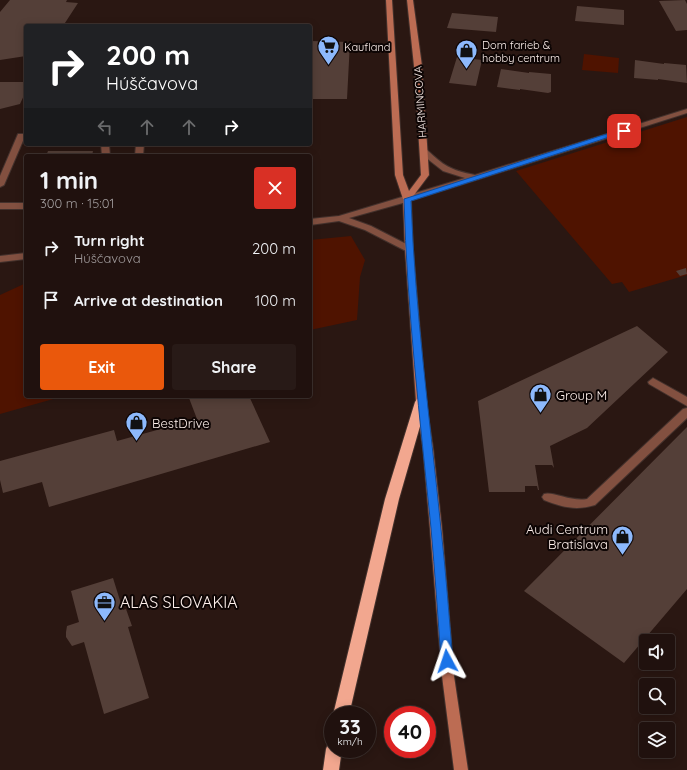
<!DOCTYPE html>
<meta charset="utf-8">
<style>
:root{--surface:#20110e;--page:#281a17;--text:#f1f3f6;--muted:#a29d9e;--line:#3d312e;--accent:#ea580c}
body{margin:0;font-family:Quicksand,sans-serif;background:var(--page);color:var(--text);height:100vh;display:flex;flex-direction:column;font-size:15px;white-space:nowrap}
*{box-sizing:border-box;margin:0}
p{font-size:13px;color:var(--muted)}
.icon{flex:none;width:22px;height:22px;fill:none;stroke:currentColor;stroke-width:2;stroke-linecap:round;stroke-linejoin:round}
.map{position:relative;flex:1;overflow:hidden}
.panel{position:absolute;left:24px;top:154px;width:288px;height:244px;display:flex;flex-direction:column;background:var(--surface);border-radius:4px;box-shadow:0 2px 10px #0003,0 0 0 1px var(--line)}
.panel>*{flex:none}
.hud{position:absolute;left:24px;top:24px;width:288px;height:122px;border-radius:4px;box-shadow:0 2px 10px #0003,0 0 0 1px var(--line);background:#202124;color:#fff;overflow:hidden}
.buttons{position:absolute;left:639px;top:634px;display:grid;gap:8px}
.buttons a{display:grid;place-items:center;width:36px;height:36px;border-radius:4px;background:var(--surface);box-shadow:0 2px 10px #0003,0 0 0 1px var(--line);font-size:20px}
.speed{position:absolute;left:324px;top:706px;display:flex;gap:8px;font-size:20px;font-weight:700;text-align:center}
.speed>*{display:grid;place-content:center;width:52px;height:52px;border-radius:50%;background:var(--surface);box-shadow:0 2px 10px #0003,0 0 0 1px var(--line);line-height:1}
.speed small{font-size:10px;font-weight:400}
.speed .limit{border:6px solid #d22;background:#fff;color:#111}
.pin{position:absolute;display:grid;place-items:center;width:34px;height:34px;color:#fff;margin:-17px;border-radius:8px;box-shadow:0 2px 6px #0006}
.me{position:absolute;width:44px;margin:-22px;rotate:355deg;stroke-linejoin:round;filter:drop-shadow(0 0 3px #0008)}
.turn{display:flex;align-items:center;gap:14px;height:84px;padding:0 16px;font-size:18px}
.turn .icon{width:52px;height:52px;stroke-width:2.5}
.turn b{display:block;font-size:28px;line-height:34px}
.lanes{display:flex;align-items:center;height:38px;padding:0 16px;background:#0003;justify-content:center;gap:20px;direction:ltr}
.lanes .off{opacity:.35}
.round{display:grid;place-items:center;flex:none;width:42px;height:42px;border-radius:4px;background:var(--page)}
.summary{display:flex;align-items:center;justify-content:space-between;height:68px;padding:0 16px}
h1{font-size:24px;font-weight:700;line-height:30px}
.action{display:flex;gap:8px;margin-top:auto;padding:8px 16px}
.action a{flex:1;height:46px;border-radius:4px;background:var(--accent);color:#fff;font-size:16px;font-weight:700;line-height:46px;text-align:center}
.action a+a{background:var(--page);color:var(--text)}
ul{padding:0;list-style:none}
li{display:flex;align-items:center;gap:12px;height:52px;padding:0 16px}
li div{flex:1}
li b{display:block;font-size:15px}
li em{font-style:normal}
.map>svg:first-child{display:block}
.green{fill:#4f1300}
.building{fill:#543f38}
.lines{fill:none;stroke-linecap:round;stroke-linejoin:round}
.lane-casing{stroke:#43312c;stroke-width:2}
.street-casing{stroke:#43312c;stroke-width:2}
.secondary-casing{stroke:#43312c;stroke-width:2}
.highway-casing{stroke:#43312c;stroke-width:2}
.lane{fill:#825040;fill-rule:evenodd}
.street{fill:#825040;fill-rule:evenodd}
.secondary{fill:#bc6c53;fill-rule:evenodd}
.highway{fill:#f2a78f;fill-rule:evenodd}
.route{fill:#1a73e8;stroke:#114b97}
.labels{text-anchor:middle;dominant-baseline:central;stroke-width:4;stroke-linejoin:round;paint-order:stroke}
.far-poi-label{font-size:11px;fill:#fef0ec;stroke:#0d0504;text-anchor:start}
.far-street-label{font-size:11px;fill:#fef0ec;stroke:#0d0504}
.poi-label{font-size:13px;fill:#fef0ec;stroke:#0d0504;text-anchor:start}
.near-poi-label{font-size:16px;fill:#fef0ec;stroke:#0d0504;text-anchor:start}
</style>
<div class="map">
<svg width="687" height="770" viewBox="0 0 687 770">
<rect width="100%" height="100%" fill="#2a1712"/>
<path class="green" d="M584,54l35,4 -1,15 -36,-3z
M687,117v158l-58,17 -7,-10 -10,2 -96,-113z
M351,236l14,24 -5,17 -3,43 -47,10v-90z
M26,283v113h38l-64,18v-119z"/>
<path class="building" d="M10,0h57l-1,2 12,1 -15,23h-37v30l-26,4v-48z
M685,0l2,4v26l-11,1 -17,-30z
M577,6l47,4v15l-49,-4z
M452,13l46,4 -2,15 -49,-4z
M310,41l40,1 -3,57h-37z
M457,57l25,3 -6,26 -27,-3z
M635,60l29,4v-1l22,2 1,18 -29,-4v1l-24,-2z
M501,69l28,4v-1l22,2v18l-3,1 -28,-4v1l-23,-3z
M0,82h26v9l-6,13 -20,5z
M48,151h45l-1,5h-46z
M686,268l1,6 -7,2 -4,-5z
M637,326l31,26 -81,76 -37,18 4,22 -2,-3h-17l4,25h-1l-1,-4h-12v6h-36l-11,-91z
M196,396h53l21,46 -221,65 -7,-25 -39,11 -3,-13v-19l114,-31 3,11 80,-22 -8,-21z
M687,427v162l-63,74 -100,-72z
M113,578l10,32 3,-1 6,17 -4,1 21,71 -45,16 -20,-72 -12,4 -6,-9v-5l1,-6 12,-4 -8,-31z"/>
<g class="lines">
<defs>
<path id="lane" d="M101,144h8l1,12h-8z
M136,144h8l-1,12h-8z
M0,203h26v6h-26z
M653,378l34,19v9l-38,-22 -1,-2z
M687,408v10l-92,87c-19,6 -33,2 -51,-5l-2,-3 2,-3c9,-3 27,8 43,5l96,-90z"/>
<path id="street" d="M687,109v4l-277,88 -61,17 22,8 41,21 1,2 -1,2h-6l-41,-21 -26,-9 -29,4v-6l29,-3 126,-38 -22,-7 -23,-18v-4h6c18,17 24,21 49,26z
M18,134h6l1,2 -21,49 -4,2v-11z
M26,253v6l-26,3v-6z"/>
<path id="secondary" d="M386,0h6l11,175 6,16 12,-16 -7,-109 -7,-66h6l9,66 7,109 -18,24 2,50 13,153 7,46 9,81 12,147 14,94h-14l-12,-94 -12,-147 -7,-81 -7,-46 -11,-153 -2,-50 -8,-24z"/>
<path id="highway" d="M421,398l4,1 2,3 -28,97 -50,216h-16l52,-216 30,-97 2,-3z
M333,742v7h9l-3,21h-16l3,-21 2,-5z"/>
</defs>
<use href="#lane" class="lane-casing"/>
<use href="#street" class="street-casing"/>
<use href="#secondary" class="secondary-casing"/>
<use href="#highway" class="highway-casing"/>
<use href="#lane" class="lane"/>
<use href="#street" class="street"/>
<use href="#secondary" class="secondary"/>
<use href="#highway" class="highway"/>
</g>
<path class="route" d="M622,129l6,2 -217,70c4,110 19,218 30,328 5,44 8,88 12,132l-2,4 -4,1 -4,-1 -2,-4c-3,-44 -6,-88 -10,-133 -11,-109 -24,-218 -27,-329z"/>
<defs>
<symbol id="supermarket-pin" viewBox="-11 -11 22 30"><path d="M0 17L-7.5 6A9.5 9.5 0 1 1 7.5 6Z" fill="#8db9fc" stroke="#0d0504"/><path d="M-6-5.5h2.5l.6 2H6L4.5 2H-2.5L-4.4-4H-6ZM-1.5 3.2a1.3 1.3 0 1 0 .1 0ZM3 3.2a1.3 1.3 0 1 0 .1 0Z" fill="#111"/></symbol>
<symbol id="shop-pin" viewBox="-11 -11 22 30"><path d="M0 17L-7.5 6A9.5 9.5 0 1 1 7.5 6Z" fill="#8db9fc" stroke="#0d0504"/><path d="M-5-2.5h2.3a2.7 3.5 0 0 1 5.4 0H5L5.5 6h-11ZM-1.5-2.5h3a1.5 2.3 0 0 0-3 0Z" fill="#111"/></symbol>
<symbol id="office-pin" viewBox="-11 -11 22 30"><path d="M0 17L-7.5 6A9.5 9.5 0 1 1 7.5 6Z" fill="#8db9fc" stroke="#0d0504"/><path d="M-6-3h4V-5.5h4V-3h4V5H-6ZM-1-4.5V-3h2v-1.5ZM-6 0V1H6V0Z" fill="#111"/></symbol>
</defs>
<g fill-rule="evenodd">
<use href="#supermarket-pin" x="316" y="34" width="25" height="34"/>
<use href="#shop-pin" x="454" y="38" width="25" height="34"/>
<use href="#shop-pin" x="528" y="382" width="25" height="34"/>
<use href="#shop-pin" x="124" y="410" width="25" height="34"/>
<use href="#shop-pin" x="610" y="524" width="25" height="34"/>
<use href="#office-pin" x="92" y="590" width="25" height="34"/>
</g>
<g class="labels">
<g class="far-poi-label">
<text x="482" y="45">Dom farieb &amp;<tspan x="482" dy="13">hobby centrum</tspan></text>
<text x="344" y="47">Kaufland</text>
</g>
<g class="far-street-label">
<text transform="translate(420 102) rotate(-94)">HARMINCOVA</text>
</g>
<g class="poi-label">
<text x="556" y="395">Group M</text>
<text x="152" y="423">BestDrive</text>
<text x="608" y="529" text-anchor="end">Audi Centrum<tspan x="608" dy="15">Bratislava</tspan></text>
</g>
<g class="near-poi-label">
<text x="120" y="602">ALAS SLOVAKIA</text>
</g>
</g>
</svg>
<div class="buttons">
<a><svg class="icon" aria-label="sound" viewBox="0 0 24 24"><path d="M4 9h4l5-4v14l-5-4H4zM17 9q2 3 0 6"/></svg></a>
<a><svg class="icon" aria-label="search" viewBox="0 0 24 24"><circle cx="10" cy="10" r="6"/><path d="M15 15l6 6"/></svg></a>
<a><svg class="icon" aria-label="layers" viewBox="0 0 24 24"><path d="M12 4l9 5-9 5-9-5zM3 14l9 5 9-5"/></svg></a>
</div>
<div class="speed"><div>33<small>km/h</small></div><div class="limit">40</div></div>
<div class="pin" style="left:624px;top:131px;background:#d93025"><svg class="icon" aria-label="arrive" viewBox="0 0 24 24"><path d="M6 21V4h12l-3 4 3 4H6"/></svg></div>
<svg class="me" style="left:447px;top:661px" viewBox="-20 -20 40 40"><path d="M0-17L14 15 0 8-14 15z" fill="#1a73e8" stroke="#fff" stroke-width="4"/></svg>
<div class="hud">
<div class="turn"><svg class="icon" aria-label="right" viewBox="0 0 24 24"><path d="M7 20v-9h11M14 6l5 5-5 5"/></svg><div><b>200 m</b>Húščavova</div></div>
<div class="lanes"><svg class="icon off" aria-label="left" viewBox="0 0 24 24"><path d="M17 20v-9H6M10 6l-5 5 5 5"/></svg><svg class="icon off" aria-label="ahead" viewBox="0 0 24 24"><path d="M12 20V5M6 11l6-6 6 6"/></svg><svg class="icon off" aria-label="ahead" viewBox="0 0 24 24"><path d="M12 20V5M6 11l6-6 6 6"/></svg><svg class="icon" aria-label="right" viewBox="0 0 24 24"><path d="M7 20v-9h11M14 6l5 5-5 5"/></svg></div>
</div>
<section class="panel">
<div class="summary"><div><h1>1 min</h1><p>300 m · 15:01</p></div><a class="round" style="background:#d93025;color:#fff"><svg class="icon" aria-label="close" viewBox="0 0 24 24"><path d="M6 6l12 12M18 6L6 18"/></svg></a></div>
<ul>
<li><svg class="icon" aria-label="right" viewBox="0 0 24 24"><path d="M7 20v-9h11M14 6l5 5-5 5"/></svg><div><b>Turn right</b><p>Húščavova</p></div><em>200 m</em></li>
<li><svg class="icon" aria-label="arrive" viewBox="0 0 24 24"><path d="M6 21V4h12l-3 4 3 4H6"/></svg><div><b>Arrive at destination</b></div><em>100 m</em></li>
</ul>
<div class="action"><a>Exit</a><a>Share</a></div>
</section>
</div>
